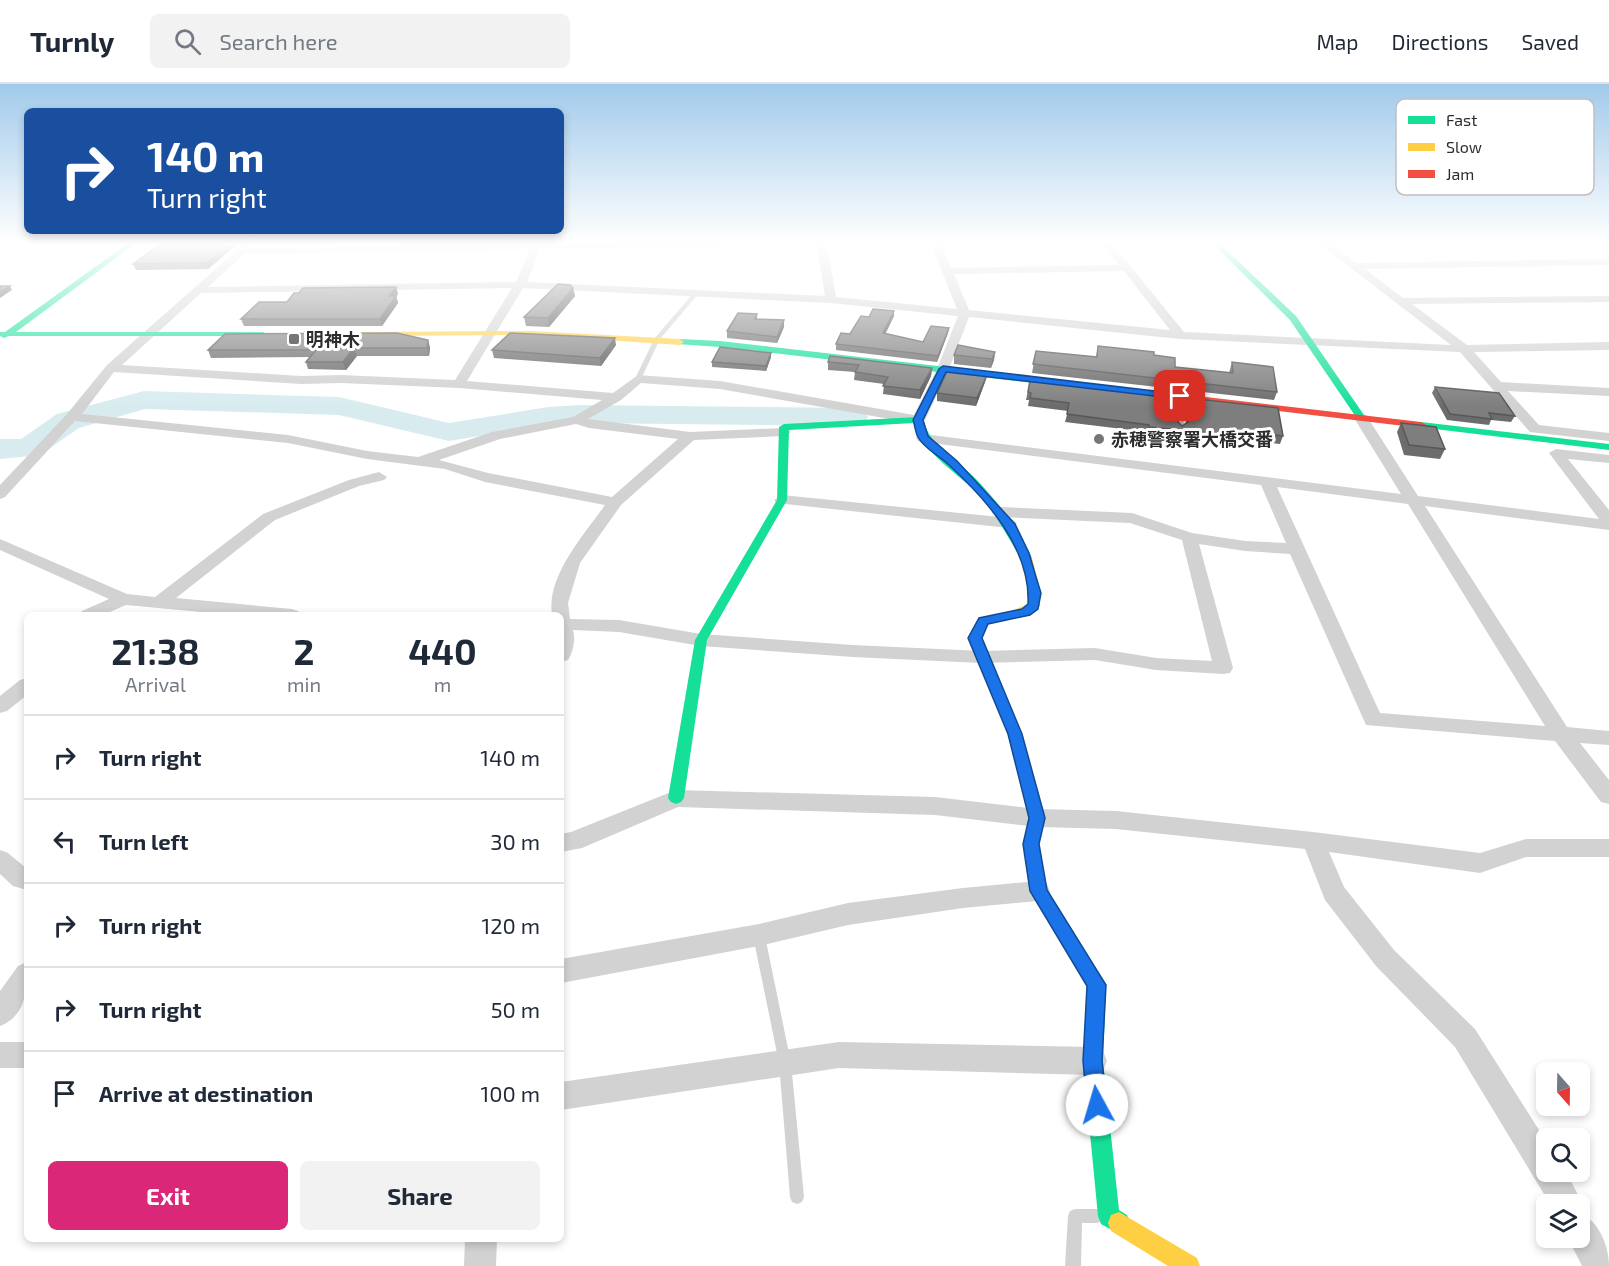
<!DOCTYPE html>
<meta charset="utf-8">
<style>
:root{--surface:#fff;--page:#f2f2f3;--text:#1f2937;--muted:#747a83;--line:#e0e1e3;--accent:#db2777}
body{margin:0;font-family:"Exo 2","Noto Sans JP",sans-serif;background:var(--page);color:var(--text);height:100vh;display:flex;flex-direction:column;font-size:22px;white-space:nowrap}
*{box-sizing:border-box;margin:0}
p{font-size:20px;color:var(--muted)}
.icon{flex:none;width:33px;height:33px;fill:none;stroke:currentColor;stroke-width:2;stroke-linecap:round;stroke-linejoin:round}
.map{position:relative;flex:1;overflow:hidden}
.details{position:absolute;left:24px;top:528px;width:540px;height:630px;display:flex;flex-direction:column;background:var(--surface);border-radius:9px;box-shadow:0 3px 9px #0003}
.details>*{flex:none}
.top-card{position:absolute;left:24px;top:24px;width:540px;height:126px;border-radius:9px;box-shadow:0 3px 9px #0003;background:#1a4fa0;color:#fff;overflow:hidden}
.needle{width:39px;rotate:160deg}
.fabs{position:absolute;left:1536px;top:978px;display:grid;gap:12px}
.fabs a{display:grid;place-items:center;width:54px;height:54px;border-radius:9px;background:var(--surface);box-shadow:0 3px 9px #0003;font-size:30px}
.pin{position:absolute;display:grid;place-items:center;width:51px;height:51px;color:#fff;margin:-26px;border-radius:12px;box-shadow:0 3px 9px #0006}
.me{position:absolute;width:66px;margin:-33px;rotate:354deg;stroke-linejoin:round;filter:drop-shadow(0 0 4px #0008)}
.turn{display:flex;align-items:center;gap:21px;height:126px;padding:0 24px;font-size:27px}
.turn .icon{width:78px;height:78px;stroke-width:2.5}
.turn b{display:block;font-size:42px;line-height:51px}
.eta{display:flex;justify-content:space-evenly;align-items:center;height:102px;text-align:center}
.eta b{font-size:36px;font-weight:700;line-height:42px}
.primary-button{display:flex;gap:12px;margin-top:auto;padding:12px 24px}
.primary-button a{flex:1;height:69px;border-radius:9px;background:var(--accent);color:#fff;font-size:24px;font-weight:700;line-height:69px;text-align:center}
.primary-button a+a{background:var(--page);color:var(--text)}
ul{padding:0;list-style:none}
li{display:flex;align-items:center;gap:18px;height:84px;padding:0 24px;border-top:2px solid var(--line)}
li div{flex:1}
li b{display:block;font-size:22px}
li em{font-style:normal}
header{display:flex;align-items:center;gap:36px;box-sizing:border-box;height:84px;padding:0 30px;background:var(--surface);border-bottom:2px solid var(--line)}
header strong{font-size:28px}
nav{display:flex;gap:33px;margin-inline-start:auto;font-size:21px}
.search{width:420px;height:54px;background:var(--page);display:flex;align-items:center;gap:15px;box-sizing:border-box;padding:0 21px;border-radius:9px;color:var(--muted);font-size:22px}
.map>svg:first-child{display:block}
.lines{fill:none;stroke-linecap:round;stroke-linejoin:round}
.river{fill:#d8ecf0;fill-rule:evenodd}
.lane{fill:#d2d2d2;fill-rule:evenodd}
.street{fill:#d2d2d2;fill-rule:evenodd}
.fast{fill:#16e098;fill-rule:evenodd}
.slow{fill:#ffcf43;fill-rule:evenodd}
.jam{fill:#f24e42;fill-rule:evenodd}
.wall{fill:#6c6c6c}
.shaded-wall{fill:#585858}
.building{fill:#7e7e7e;stroke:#585858;stroke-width:1.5}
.route{fill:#1a73e8;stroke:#114b97;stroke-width:1.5}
.poi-dot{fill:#767676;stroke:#fff;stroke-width:2}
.labels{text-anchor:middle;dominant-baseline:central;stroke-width:6;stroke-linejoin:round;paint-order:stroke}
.far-poi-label{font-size:18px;font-weight:bold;fill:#2d2d2d;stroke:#fff;text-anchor:start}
.key{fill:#fff;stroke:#c0c0c0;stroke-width:1.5}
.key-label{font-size:16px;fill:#2d2d2d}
</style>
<header>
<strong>Turnly</strong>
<div class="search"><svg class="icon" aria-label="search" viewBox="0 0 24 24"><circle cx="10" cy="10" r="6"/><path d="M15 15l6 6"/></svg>Search here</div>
<nav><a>Map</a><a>Directions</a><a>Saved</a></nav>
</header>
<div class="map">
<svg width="1609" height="1182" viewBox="0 0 1609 1182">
<rect width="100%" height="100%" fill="#fff"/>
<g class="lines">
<path class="river" d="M144,307l195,6 110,26 99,-16 32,-2 273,3 11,2 4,7 -4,7 -11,2 -273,-3 -32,2 -99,16 -110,-26 -194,-6 -66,19 -39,27 -40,4v-20h21l36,-25z"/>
<path class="lane" d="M695,207l5,1 -40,47 -19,40 -5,1 -1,-1 19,-40z
M1180,311l3,2 1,33 -3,2 -3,-2 -1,-33z
M759,847l4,1 2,4 26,127 13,134 -2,5 -5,2 -5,-2 -2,-5 -11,-134 -26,-127 2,-4z
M1075,1125h22l5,2 2,5 -2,5 -5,2h-15l-1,43h-16l3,-50 2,-5z"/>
<path class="street" d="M534,157h10l-1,2 339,-2 -5,3 -50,1 9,52 121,12 -27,-68h10l11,27 168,-3 -19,-24h10l74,91 267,13 -135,-104h12l28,22 253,-4v6l-244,4 38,29 206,-2v6l-197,2 55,41 142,-3v8l-135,2 27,30 108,6v8l-101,-5 31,34 70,8v8l-79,-9 -70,-80 -280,-13 -211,-22 -20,52 -24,51 -7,4 -198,-35 -79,-6 -20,17 -33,19 102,13 94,-4 7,4 -7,4 -90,4 -73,65 -41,58 -12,40 2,16 49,1 82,14 152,11 128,6 114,-3 61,10 56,3 -30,-121 -52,-17 -130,-6 -8,-5 8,-5 132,6 60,20 53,8 41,2 -25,-58 -338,-43 -5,-1 -2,-3 2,-3 5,-1 478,60 -47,-76 7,-4 5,1 52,81 181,23 -50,-66 7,-4 53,6v8l-41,-4 41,51v20l-184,-24 142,221 42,4v14l-29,-2 29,37v24l-8,-2 -46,-61 -189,-16 -76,-171 -45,-3 -46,-7 34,124 -3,5 -7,1 -67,-4 -61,-10 -114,3 -128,-6 -152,-11 -82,-14 -46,-2c3,10 0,22 -5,30l-7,2v-47h-9c-6,-39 32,-80 53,-110l-120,-23 -40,-13 -78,-10 -79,-16 -213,-22 -70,76 -5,2v-14l67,-71 40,-49 139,-123h6l2,2 -3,4 282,-5zM817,161l8,51 -298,-14 13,-33zM530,165l-14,33 -308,5 36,-33zM1124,187l46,59 -201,-20 -15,-36zM512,204l-57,92 -114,-5 -40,1 -179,-11 79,-72zM523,204l308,15 127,13 -21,53 -23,46 -194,-34 -82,-6 -25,18 -146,-12zM114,288l187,12 40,-1 118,5 143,12 -29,17 -81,15 -74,25 -51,-6 -79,-16 -206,-21zM576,340l13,4 89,11 -66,58 -124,-24 -49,-13 61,-21zM1277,403l131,17 137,222 -165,-13z
M1598,157h11v7z
M379,388l8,5 -3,3 -25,6 -84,34 -99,78 116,11 6,2 3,4h-68l-107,-10 -23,10h-24l3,-4 27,-12 -109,-49v-11l127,55 28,3 108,-83 86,-34z
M782,411l227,23 8,5 -8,5 -233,-25 -2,-3z
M27,594v17l-20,16 -7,2v-17l20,-16z
M676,706l259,7 102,12 79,2 197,21 167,21 46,-14h83v18h-83l-46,16 -151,-21 15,35 50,63 81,79 71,112v31h20l17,32 -3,8v-8h-30l-95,-157 -79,-81 -51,-66 -20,-51 -189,-20 -79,-2 -102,-12 -257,-8 -96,41 -21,4v-18l10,-2z
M0,766l8,3 19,16v21l-14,-4 -13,-12z
M1038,797l9,3 3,7 -3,7 -9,3 -75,7 -115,17 -89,21 -198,37v-24l198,-35 89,-21 115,-15z
M27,878c0,25 1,53 -27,64v-35l18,-25z
M0,958h27v26h-27z
M839,958l254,5 10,4 4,10 -4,10 -10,4 -254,-7 -278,42v-28z
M1580,1129c19,8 29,33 29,53h-27l-14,-28h12z
M465,1155h32l-1,27h-32z"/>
<path class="fast" d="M131,157h8l-123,91h247l4,2 -1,2h-257l-5,2 -4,-2v-4h5z
M1210,157h7l79,75 70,102 -2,2h-6l-68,-100z
M680,255l40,2 392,45 5,3 -5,3 -392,-45 -43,-3v-4z
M918,333l5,3c8,28 33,39 52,58 23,24 43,50 57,80l-2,2h-8c-13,-21 -24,-42 -40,-62 -21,-23 -60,-45 -68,-75l-125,7 -2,70 -80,140 -23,158 -3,4 -5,2 -5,-2 -3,-4 27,-158 82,-140 2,-73 5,-3z
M1421,338l188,22v6l-191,-23v-4z
M1023,675l5,1 2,4 15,54 -6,26 7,46 60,95 -3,76 16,149 8,5 3,8 -3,8 -8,3 -18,-10 -3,-8 -15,-155 5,-75 -58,-95 -7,-47 6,-26 -13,-54 2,-4z"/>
<path class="slow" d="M531,247l149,8 4,3 -4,3 -149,-10 -170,1 -4,-2 4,-2z
M1026,470l6,4 7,27 1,21 -20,11 -32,7 -7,14 41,96 8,30 -2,4h-10l-2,-4 -8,-30 -39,-96 10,-20 33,-7 16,-7 -1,-19 -7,-27z
M1119,1128l78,46 3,8h-32l-57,-35 -3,-8 3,-8z"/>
<path class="jam" d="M1112,302l309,36 5,3 -5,3 -312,-37v-4z"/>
</g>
<path class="wall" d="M48,157h47l-4,3h-41z
M241,157l-33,28 -72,1 -3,-6z
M396,203l2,7 -2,2 2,7 -16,23h-138l-3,-7 46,-17z
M573,204l2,8 -26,31 -23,-1 -2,-9z
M894,227v5l-9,17 38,9 26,-14 -1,5 -11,29 -101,-12v-6l14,-10z
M757,230v5l27,8 -7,16 -50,-5v-7z
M428,256l2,8 -1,8h-72l-11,14 -38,-1 -2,-7 3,-5 -98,1 -3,-8z
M616,261l-15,21 -107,-8 -2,-8z
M1098,262l56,9 21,12 54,6 3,-11 45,30 -3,8 -242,-27 4,-22 60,6z
M995,268l-1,8 -3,8 -37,-4v-9z
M771,273l-5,14 -54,-4v-5z
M828,278l104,6 -1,8 -11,23 -37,-5 1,-10 -30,-4 1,-8 -27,-2z
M987,291l-2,7 -9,24 -39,-5v-8z
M1030,296l148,42 4,4 4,-2v-18l2,-8 95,38 -3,8 -50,-6 -1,5 -82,-8v-3l-82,-10 3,-11 -40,-5 1,-6h-3z
M1435,303l80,29 -4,6 -20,-2 -2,5 -42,-5 -15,-27z
M1401,339l44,26 -5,10 -36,-4 -7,-23z"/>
<path class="shaded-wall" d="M232,157h9l-33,28 -2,-6z
M10,202l2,4 -12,8v-6z
M396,203l2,7 -2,2 2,7 -16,23 -2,-7 9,-23z
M573,204l2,8 -26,31 -1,-9z
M894,227v5l-11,23v-6z
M784,236v7l-7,16v-6z
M949,244l-1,5 -11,29 1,-6z
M615,254l1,7 -15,21 -1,-8z
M428,256l2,8 -1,8 -2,-8z
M354,264l3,8 -11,14 -3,-8z
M995,268l-1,8 -3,8 1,-9z
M771,269v4l-5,14v-5z
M932,284l-1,8 -11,23v-9z
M987,291l-2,7 -9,24 1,-8z"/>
<path class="building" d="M164,157h68l-26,22 -73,1z
M558,200l12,1 3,3 -25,30 -24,-1z
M0,202h10l-10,6z
M396,203l-7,9h7l-16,23h-139l18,-17h28l7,-9h5l4,-5z
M873,225l21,2 -11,22 40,9 8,-16 18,2 -11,28 -102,-12 5,-11 9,1 11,-18 8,1z
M738,229l19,1 -2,5 29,1 -7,17 -50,-6z
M397,249l31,7 -1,8h-73l-11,14h-37l10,-12h-108l17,-16z
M510,249l105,5 -15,20 -108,-8z
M958,261l37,7 -3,7 -38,-4z
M1098,262l56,6v3l21,3v9l58,6 -1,-11 41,5 4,25 -244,-28 3,-13 61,6z
M720,263l51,6 -5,13 -54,-4z
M830,272l102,12 -12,22 -37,-4 5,-9 -33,-5 4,-7 -31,-3z
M948,286l39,5 -10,23 -40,-5z
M1030,296l147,17 1,25 4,4 6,-4v-24l90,10 5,28 -52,-6v5l-82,-8v-2l-82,-11 2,-11 -39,-5 1,-5 -3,-1z
M1435,303l64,6 16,23 -26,-3 3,6 -42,-5z
M1401,339l35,4 9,22 -36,-4z"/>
<linearGradient id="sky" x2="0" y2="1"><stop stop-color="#a1caeb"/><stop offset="0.49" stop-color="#fff"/><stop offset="1" stop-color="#fff" stop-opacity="0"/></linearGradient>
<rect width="1609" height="323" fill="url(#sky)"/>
<path class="route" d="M943,282l237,28 4,2 -4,3 -234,-27 -23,48 5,16 29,25 58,63 14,29 7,24 5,16 -3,16 -8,6 -42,9 -6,14 40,96 23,84 -6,26 8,46 59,95 -4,76 5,44 -3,8 -7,3 -7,-3 -3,-8 -4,-44 4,-75 -57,-95 -7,-47 6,-26 -21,-84 -40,-96 11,-20 43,-9 6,-5c3,-55 -41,-104 -79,-139 -9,-9 -26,-17 -31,-28 -3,-5 -3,-12 -5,-17l26,-51z"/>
<g class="poi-dot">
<rect x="288" y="249" width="12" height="12" rx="3"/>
<circle cx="1099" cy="355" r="6"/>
</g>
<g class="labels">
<g class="far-poi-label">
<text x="306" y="255">明神木</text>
<text x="1111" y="355">赤穂警察署大橋交番</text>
</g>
</g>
<rect x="1396" y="15" width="198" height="96" rx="9" class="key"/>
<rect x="1408" y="32" width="27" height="8" fill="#16e098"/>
<rect x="1408" y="59" width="27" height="8" fill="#ffcf43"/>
<rect x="1408" y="86" width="27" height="8" fill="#f24e42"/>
<g class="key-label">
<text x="1446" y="42">Fast</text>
<text x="1446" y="69">Slow</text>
<text x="1446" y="96">Jam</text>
</g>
</svg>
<div class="fabs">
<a><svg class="needle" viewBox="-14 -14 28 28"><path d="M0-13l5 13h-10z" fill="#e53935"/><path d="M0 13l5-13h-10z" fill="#747a83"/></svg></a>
<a><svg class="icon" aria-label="search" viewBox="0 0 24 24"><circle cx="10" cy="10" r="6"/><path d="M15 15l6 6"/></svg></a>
<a><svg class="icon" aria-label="layers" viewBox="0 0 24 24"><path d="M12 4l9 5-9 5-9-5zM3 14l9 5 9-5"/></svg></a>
</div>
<div class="pin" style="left:1180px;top:312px;background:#d93025"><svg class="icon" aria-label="arrive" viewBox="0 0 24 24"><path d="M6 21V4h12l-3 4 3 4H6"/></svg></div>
<svg class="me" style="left:1097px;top:1021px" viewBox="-20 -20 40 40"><circle r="19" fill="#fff"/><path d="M0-13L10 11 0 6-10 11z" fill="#1a73e8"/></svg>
<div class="top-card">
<div class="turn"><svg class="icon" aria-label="right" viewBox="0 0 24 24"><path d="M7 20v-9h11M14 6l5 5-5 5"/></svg><div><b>140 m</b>Turn right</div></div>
</div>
<section class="details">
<div class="eta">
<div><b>21:38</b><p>Arrival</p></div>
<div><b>2</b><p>min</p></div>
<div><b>440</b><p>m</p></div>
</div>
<ul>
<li><svg class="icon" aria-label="right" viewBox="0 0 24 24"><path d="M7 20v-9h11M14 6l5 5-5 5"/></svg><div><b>Turn right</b></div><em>140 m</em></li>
<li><svg class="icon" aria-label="left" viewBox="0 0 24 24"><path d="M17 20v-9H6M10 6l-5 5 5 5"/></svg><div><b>Turn left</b></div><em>30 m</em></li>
<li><svg class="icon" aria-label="right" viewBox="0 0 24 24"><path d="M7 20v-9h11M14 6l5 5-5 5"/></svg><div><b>Turn right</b></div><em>120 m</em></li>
<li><svg class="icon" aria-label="right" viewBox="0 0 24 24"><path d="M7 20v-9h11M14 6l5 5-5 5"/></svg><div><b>Turn right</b></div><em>50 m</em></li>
<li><svg class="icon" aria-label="arrive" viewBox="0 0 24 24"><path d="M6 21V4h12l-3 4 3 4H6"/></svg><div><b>Arrive at destination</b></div><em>100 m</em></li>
</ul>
<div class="primary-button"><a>Exit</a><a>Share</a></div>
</section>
</div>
